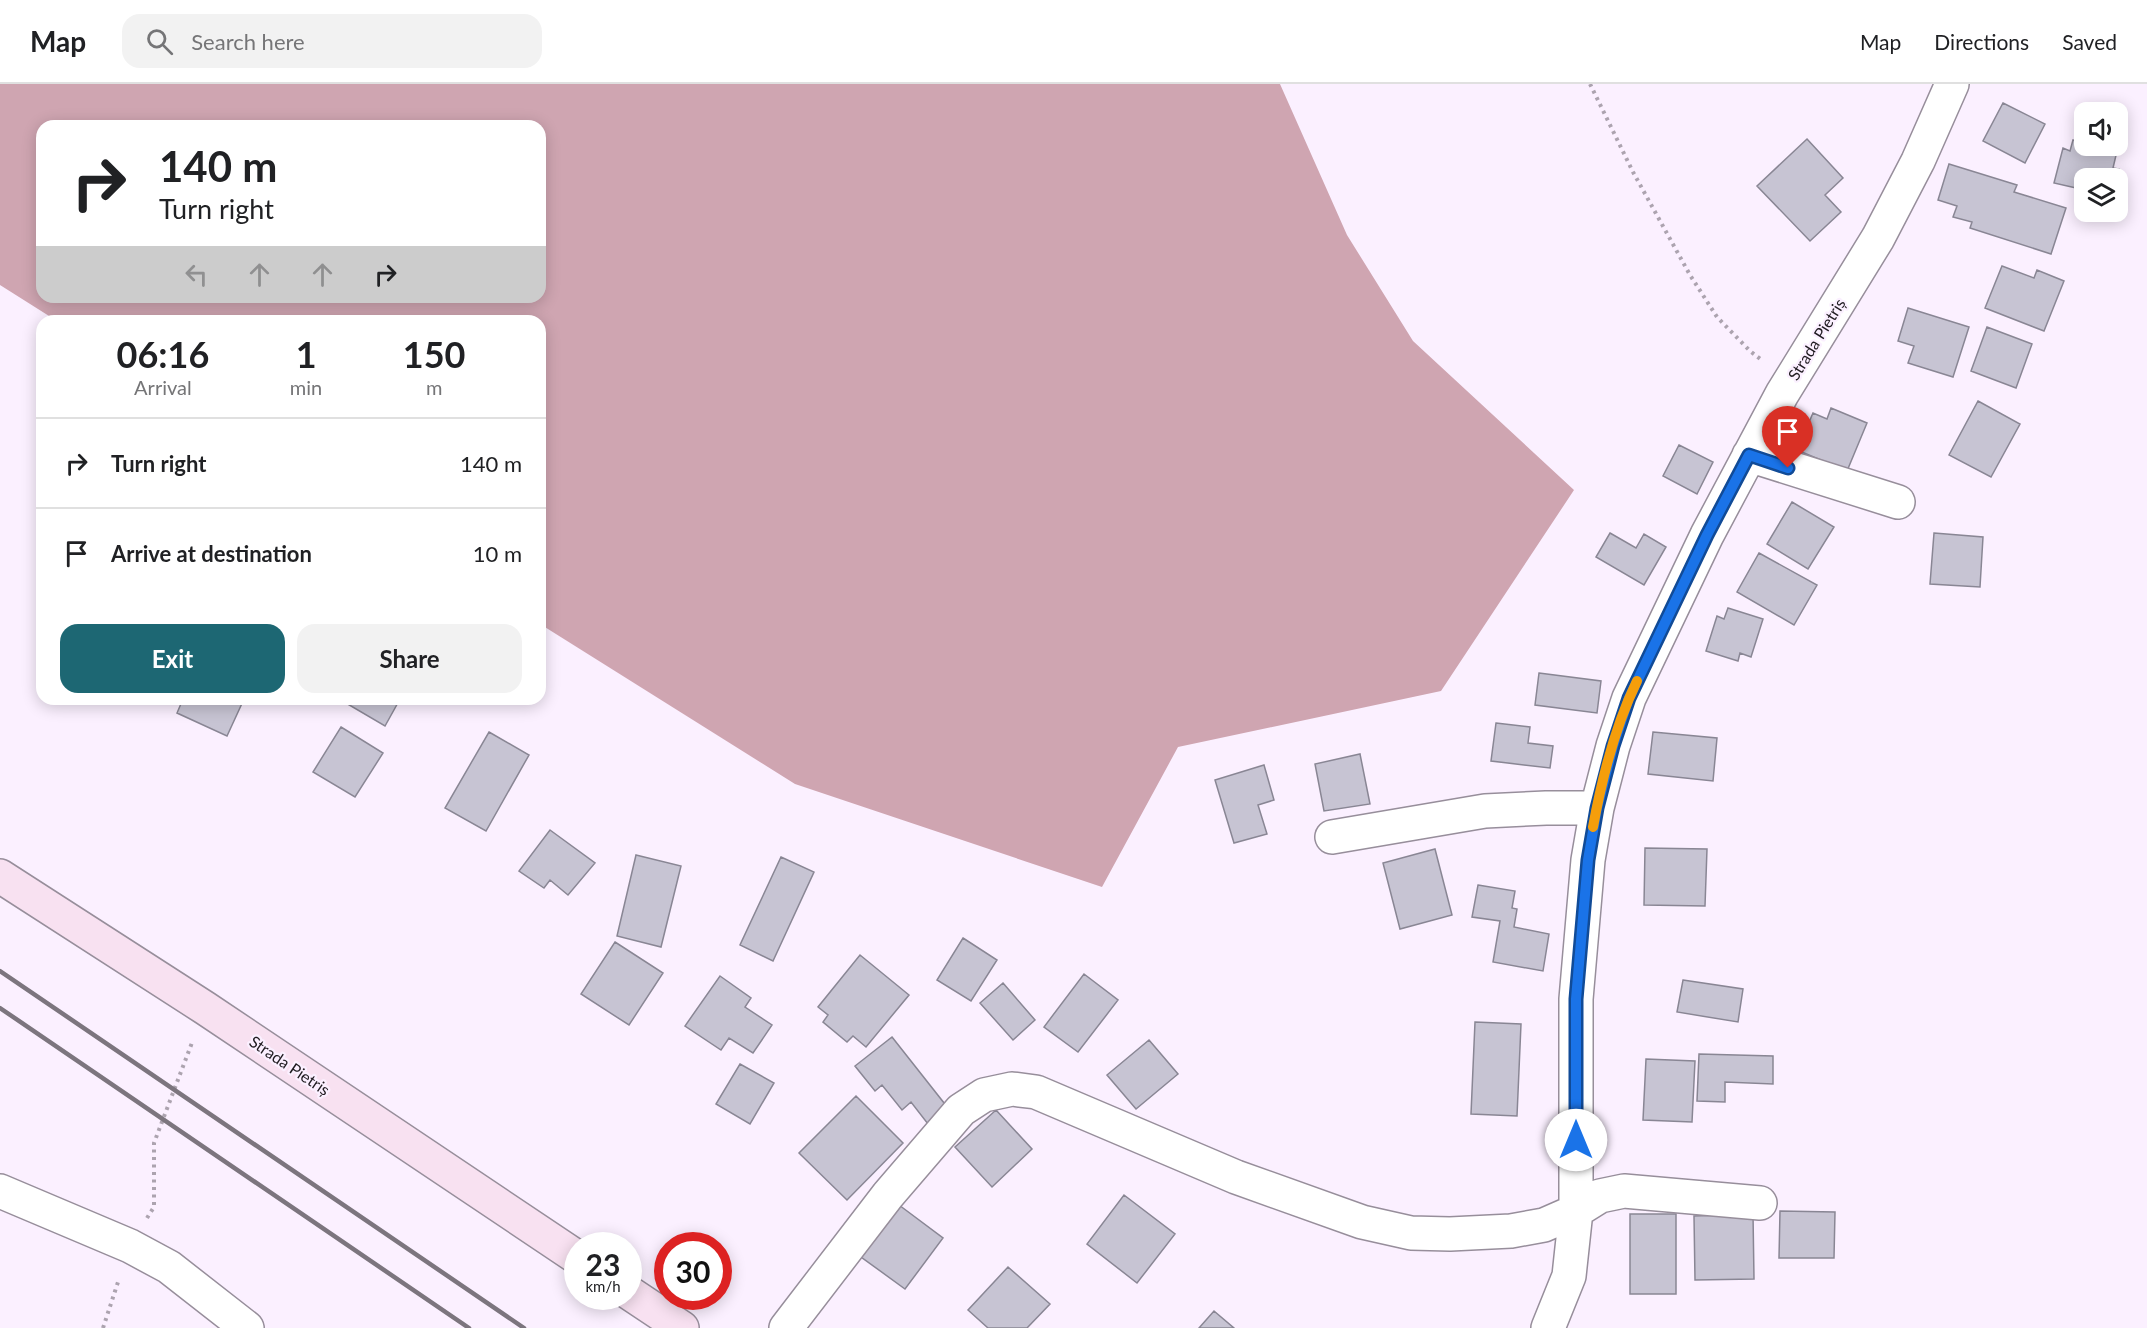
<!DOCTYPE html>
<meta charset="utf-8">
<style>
:root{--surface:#fff;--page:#f2f2f2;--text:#202124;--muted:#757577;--line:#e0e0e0;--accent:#1d6773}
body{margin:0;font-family:Lato,sans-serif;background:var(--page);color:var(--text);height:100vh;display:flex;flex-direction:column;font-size:22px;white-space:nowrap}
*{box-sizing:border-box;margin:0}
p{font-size:20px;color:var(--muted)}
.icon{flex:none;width:33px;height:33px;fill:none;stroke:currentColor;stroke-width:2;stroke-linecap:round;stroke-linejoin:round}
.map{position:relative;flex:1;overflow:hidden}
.details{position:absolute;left:36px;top:231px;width:510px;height:390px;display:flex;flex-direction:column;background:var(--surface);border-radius:18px;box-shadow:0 3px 15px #0003}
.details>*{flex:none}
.hud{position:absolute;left:36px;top:36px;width:510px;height:183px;border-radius:18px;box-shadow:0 3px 15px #0003;background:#fff;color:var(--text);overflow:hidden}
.tools{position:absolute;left:2074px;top:18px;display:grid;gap:12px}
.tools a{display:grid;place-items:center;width:54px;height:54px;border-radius:12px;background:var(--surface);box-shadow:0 3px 15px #0003;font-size:30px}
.speed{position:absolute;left:564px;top:1148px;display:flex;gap:12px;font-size:30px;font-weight:700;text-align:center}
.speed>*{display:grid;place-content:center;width:78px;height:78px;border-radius:50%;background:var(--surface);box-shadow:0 3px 15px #0003;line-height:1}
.speed small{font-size:15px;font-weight:400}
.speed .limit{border:9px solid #d22;background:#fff;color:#111}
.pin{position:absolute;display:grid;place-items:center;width:51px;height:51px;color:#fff;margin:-62px -26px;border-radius:50% 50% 50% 0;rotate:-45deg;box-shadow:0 0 6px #0007}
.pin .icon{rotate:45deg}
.me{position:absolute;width:66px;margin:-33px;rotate:0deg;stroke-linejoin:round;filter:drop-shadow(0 0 4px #0008)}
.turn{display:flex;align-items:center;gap:21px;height:126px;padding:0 24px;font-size:27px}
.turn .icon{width:78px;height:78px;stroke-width:2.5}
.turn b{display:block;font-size:42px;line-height:51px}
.lanes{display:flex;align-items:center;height:57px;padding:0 24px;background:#0003;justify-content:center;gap:30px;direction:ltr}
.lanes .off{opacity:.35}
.eta{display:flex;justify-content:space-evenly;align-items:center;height:102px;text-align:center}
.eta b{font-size:36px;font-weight:700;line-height:42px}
.action{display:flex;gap:12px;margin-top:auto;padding:12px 24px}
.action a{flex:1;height:69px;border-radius:18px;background:var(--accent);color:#fff;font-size:24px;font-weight:700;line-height:69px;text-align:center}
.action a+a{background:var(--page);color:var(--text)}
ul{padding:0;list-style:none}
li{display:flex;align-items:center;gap:18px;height:90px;padding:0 24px;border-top:2px solid var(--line)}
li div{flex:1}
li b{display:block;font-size:22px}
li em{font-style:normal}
header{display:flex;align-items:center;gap:36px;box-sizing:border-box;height:84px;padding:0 30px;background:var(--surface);border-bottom:2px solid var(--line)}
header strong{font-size:28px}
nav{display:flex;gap:33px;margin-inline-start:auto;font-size:21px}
.search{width:420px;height:54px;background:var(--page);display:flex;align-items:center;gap:15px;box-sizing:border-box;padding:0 21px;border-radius:18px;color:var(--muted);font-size:22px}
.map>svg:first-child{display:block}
.forest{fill:#cfa5b1;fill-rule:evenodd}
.building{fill:#c7c4d3;stroke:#898694;stroke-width:1.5}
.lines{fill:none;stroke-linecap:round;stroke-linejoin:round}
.minor-casing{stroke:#978e9b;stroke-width:36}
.secondary-casing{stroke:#978e9b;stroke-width:36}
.path{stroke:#aca3af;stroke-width:4;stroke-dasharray:3 4.5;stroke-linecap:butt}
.minor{stroke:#fff;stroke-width:33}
.secondary{stroke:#f8e1f1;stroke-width:33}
.rail{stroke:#7c757e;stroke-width:4.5}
.route-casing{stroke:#114b97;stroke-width:15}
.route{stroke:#1a73e8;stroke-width:10}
.slow{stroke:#f59e0b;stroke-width:10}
.labels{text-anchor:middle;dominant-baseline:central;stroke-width:4.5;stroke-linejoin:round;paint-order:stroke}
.street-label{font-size:16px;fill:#1f1b20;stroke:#fbf0ff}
</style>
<header>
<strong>Map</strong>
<div class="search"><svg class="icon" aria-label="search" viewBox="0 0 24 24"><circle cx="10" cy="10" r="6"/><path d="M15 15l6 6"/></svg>Search here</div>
<nav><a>Map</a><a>Directions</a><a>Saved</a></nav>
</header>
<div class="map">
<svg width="2147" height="1244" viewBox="0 0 2147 1244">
<rect width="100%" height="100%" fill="#fbf0ff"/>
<path class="forest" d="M0,0h1280l67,151 66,106 161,149 -133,201 -263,56 -76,140 -307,-103 -255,-160v-303h-483l-57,-36zM42,42h498v171h-498z"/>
<path class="building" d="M2003,19l42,21 -20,39 -42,-22z
M1807,55l36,39 -18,17 16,17 -31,29 -53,-55z
M2073,56l12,3v3h9l23,5 -4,17 6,1 -3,9h-31v12l-31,-7 9,-35 7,3z
M1949,80l68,21 -3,7 52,16 -15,46 -81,-26 2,-6 -19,-5 4,-11 -19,-6z
M2002,182l32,12 3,-8 27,11 -20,50 -59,-23z
M1908,224l61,19 -16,50 -45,-14 6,-17 -16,-5z
M1987,243l45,17 -16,44 -45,-17z
M1978,317l42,23 -29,53 -42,-22z
M1831,324l36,15 -20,48 -50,-21 16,-37 14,6z
M1679,361l34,17 -16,32 -34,-18z
M1792,418l42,25 -26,42 -41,-25z
M1610,449l26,15 8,-14 22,13 -22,38 -48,-28z
M1934,449l49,4 -3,50 -50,-3z
M1759,469l58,32 -23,40 -57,-33z
M1728,524l35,11 -12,38 -11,-4 -2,8 -32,-10 11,-35 7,3z
M1539,589l62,8 -4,32 -62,-8z
M183,615h61l-17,37 -50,-23z
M339,615h61l-15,27z
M1496,639l34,4 -2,16 25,3 -3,22 -59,-7z
M341,643l42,26 -28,44 -42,-25z
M489,648l40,23 -43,76 -41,-23z
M1653,648l64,6 -4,43 -65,-7z
M1360,670l10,50 -46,7 -9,-47z
M1264,681l10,35 -16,5 9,29 -33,9 -19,-63z
M550,746l45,33 -27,32 -18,-15 -6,8 -25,-17z
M1645,764l62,1 -2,57 -61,-1z
M1435,765l17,66 -52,14 -17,-66z
M636,771l45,11 -20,81 -44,-11z
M781,773l33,15 -41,89 -33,-16z
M1478,801l37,6 -3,17 5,1 -3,18 35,7 -6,37 -50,-9 7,-41 -28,-4z
M963,854l34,22 -26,41 -34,-21z
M615,858l48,31 -34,52 -48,-31z
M860,871l49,40 -43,52 -13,-11 -6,6 -24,-20 5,-7 -10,-8z
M1084,890l34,26 -40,52 -34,-25z
M720,892l31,22 -6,9 27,18 -19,28 -24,-15 -8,12 -36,-24z
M1683,896l60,9 -5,33 -61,-10z
M1003,899l32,37 -22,20 -33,-37z
M1475,938l46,2 -4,92 -46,-2z
M892,953l56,71 -20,16 -17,-22 -9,8 -20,-25 -7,6 -20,-25z
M1149,956l29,34 -42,35 -29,-34z
M1699,970l74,2v28l-48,-2v20l-28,-1z
M1646,975l49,2 -3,61 -49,-2z
M740,980l34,19 -24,41 -34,-20z
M856,1012l47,47 -56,57 -48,-47z
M996,1026l36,39 -40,38 -37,-40z
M1124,1111l51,39 -38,49 -50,-39z
M899,1121l44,33 -38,51 -44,-32z
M1780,1127l55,1 -1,46h-55z
M1630,1130h46v80h-46z
M1753,1130l1,65 -59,1 -1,-64z
M1008,1183l42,37 -23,24h-39l-20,-18z
M1214,1227l20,17h-35z"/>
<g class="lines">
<defs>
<path id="minor" d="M1749,371l149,47
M1332,753l153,-26 61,-3h51
M0,1107l130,55 39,21 78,61
M786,1244l102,-133 73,-85 23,-15 28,-6 24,3 200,85 126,45 49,11 39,1 61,-3 33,-6 32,-14 24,-15 24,-5 136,12
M1548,1244l21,-52 7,-65v-212l12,-139 9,-52 16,-62 16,-48 78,-163 75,-141 96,-156 40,-77 34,-77"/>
<path id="secondary" d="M0,792l205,132 373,250
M628,1208l54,36"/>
</defs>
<use href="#minor" class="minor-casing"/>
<use href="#secondary" class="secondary-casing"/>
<path class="path" d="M1590,0l43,88 57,103 27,42 33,34 13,10
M147,1134l7,-11v-64l39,-103
M103,1244l16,-49"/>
<use href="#minor" class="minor"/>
<use href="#secondary" class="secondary"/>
<path class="rail" d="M0,887l524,357
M0,924l469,320"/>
</g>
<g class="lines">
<defs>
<path id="route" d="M1576,1056v-141l12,-139 9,-52 16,-62 16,-48 78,-163 42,-80 39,13"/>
</defs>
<use href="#route" class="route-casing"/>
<use href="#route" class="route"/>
<path class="slow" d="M1593,743c9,-49 22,-101 44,-146"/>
</g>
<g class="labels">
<g class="street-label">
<text transform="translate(1816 255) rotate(-58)">Strada Pietriș</text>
<text transform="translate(290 981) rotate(34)">Strada Pietriș</text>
</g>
</g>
</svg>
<div class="tools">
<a><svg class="icon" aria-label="sound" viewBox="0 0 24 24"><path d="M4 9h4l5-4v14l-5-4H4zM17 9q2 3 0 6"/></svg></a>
<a><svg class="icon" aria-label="layers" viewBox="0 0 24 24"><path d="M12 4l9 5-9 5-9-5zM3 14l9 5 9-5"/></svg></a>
</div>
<div class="speed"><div>23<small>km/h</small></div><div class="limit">30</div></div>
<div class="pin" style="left:1788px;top:384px;background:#d93025"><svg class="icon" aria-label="arrive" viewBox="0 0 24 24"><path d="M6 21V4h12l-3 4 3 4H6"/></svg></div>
<svg class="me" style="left:1576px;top:1056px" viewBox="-20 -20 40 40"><circle r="19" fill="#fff"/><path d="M0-13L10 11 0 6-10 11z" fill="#1a73e8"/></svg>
<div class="hud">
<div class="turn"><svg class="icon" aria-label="right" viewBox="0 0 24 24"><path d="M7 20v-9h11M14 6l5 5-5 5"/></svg><div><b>140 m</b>Turn right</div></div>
<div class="lanes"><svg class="icon off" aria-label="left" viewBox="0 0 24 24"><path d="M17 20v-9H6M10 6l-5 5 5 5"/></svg><svg class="icon off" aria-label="ahead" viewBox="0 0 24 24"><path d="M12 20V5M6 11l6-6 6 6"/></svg><svg class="icon off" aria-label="ahead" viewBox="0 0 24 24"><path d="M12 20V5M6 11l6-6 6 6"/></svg><svg class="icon" aria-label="right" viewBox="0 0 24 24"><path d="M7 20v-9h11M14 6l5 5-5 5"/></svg></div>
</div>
<section class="details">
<div class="eta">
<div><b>06:16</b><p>Arrival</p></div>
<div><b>1</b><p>min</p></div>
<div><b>150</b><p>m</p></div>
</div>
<ul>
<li><svg class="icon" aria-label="right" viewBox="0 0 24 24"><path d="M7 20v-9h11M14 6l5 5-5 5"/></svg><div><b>Turn right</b></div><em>140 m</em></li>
<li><svg class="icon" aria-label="arrive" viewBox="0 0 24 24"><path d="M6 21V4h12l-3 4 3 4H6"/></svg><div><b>Arrive at destination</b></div><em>10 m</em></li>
</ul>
<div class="action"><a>Exit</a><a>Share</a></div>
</section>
</div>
